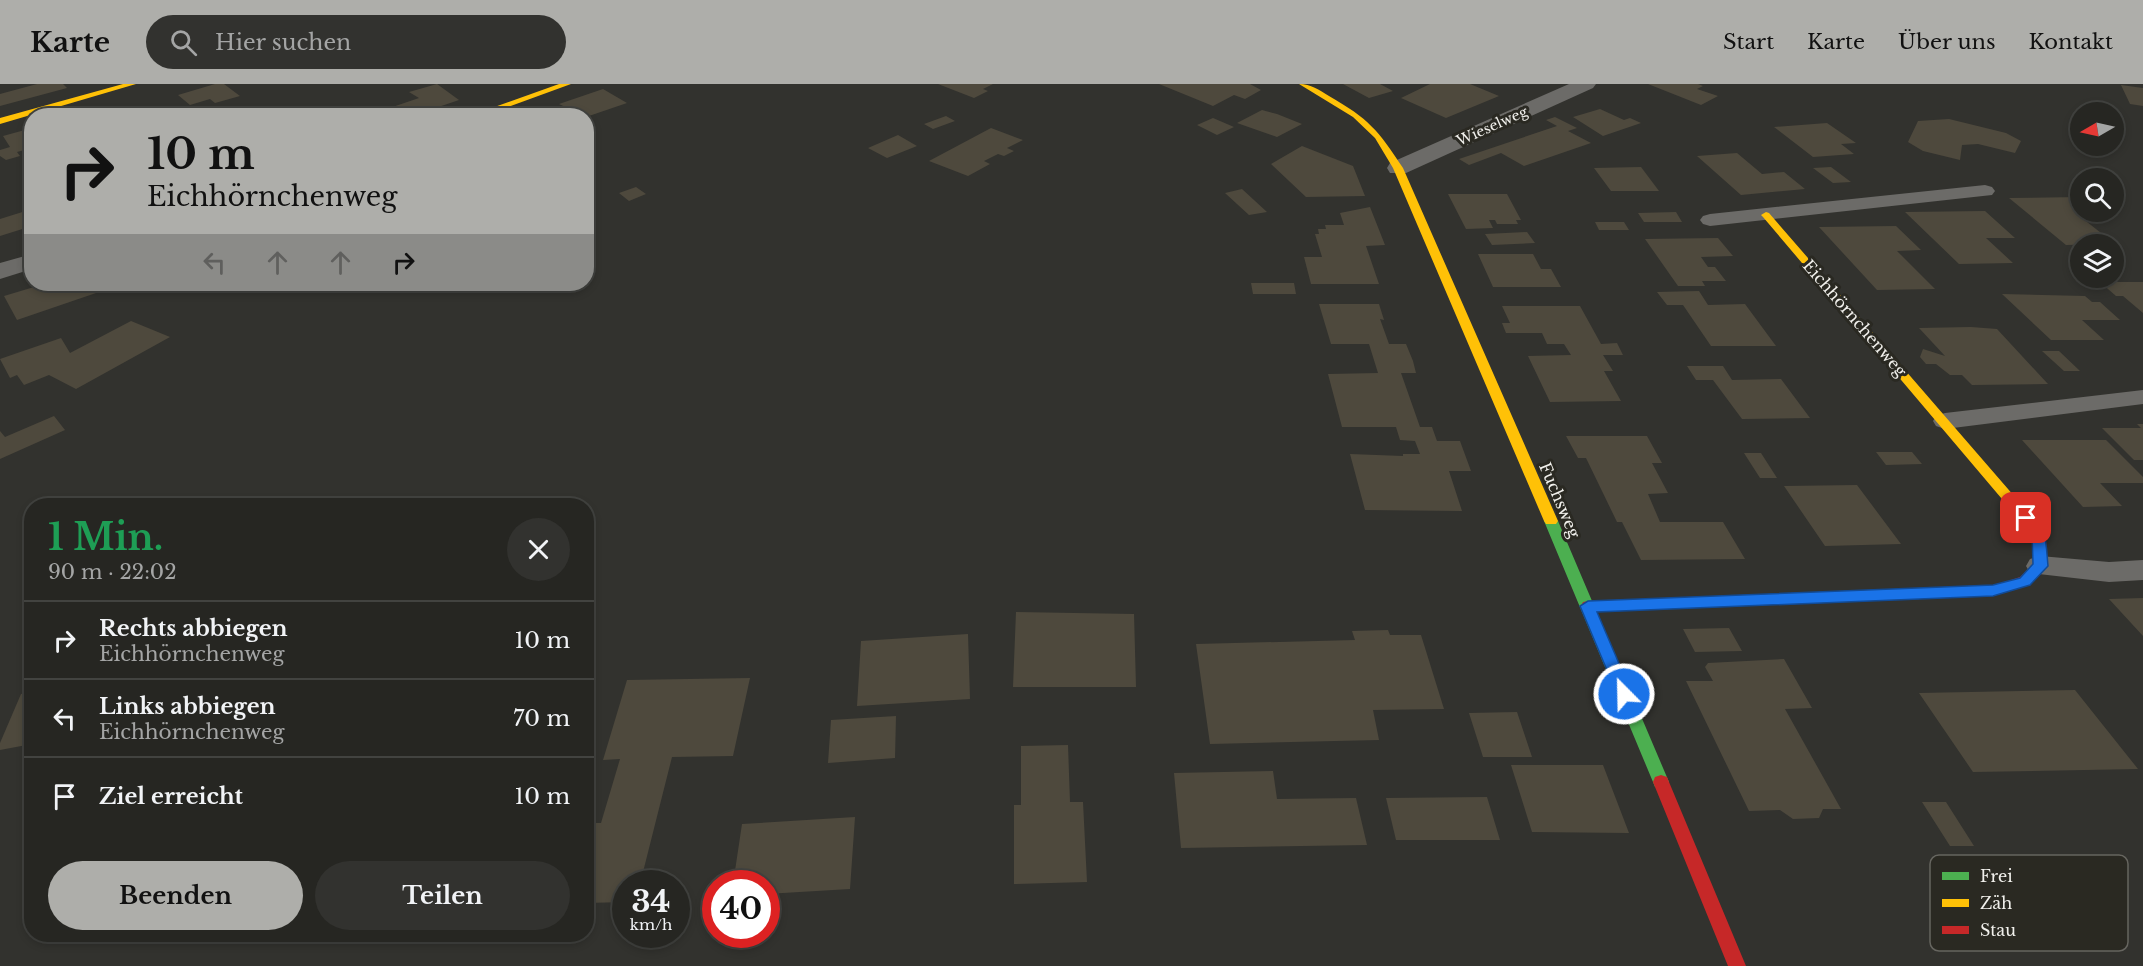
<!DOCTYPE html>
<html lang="de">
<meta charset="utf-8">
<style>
:root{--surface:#262622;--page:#32322f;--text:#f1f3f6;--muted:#a4a5a5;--line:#424340;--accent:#aeaeaa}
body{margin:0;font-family:"Libre Baskerville",serif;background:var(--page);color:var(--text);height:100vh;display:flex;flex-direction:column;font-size:22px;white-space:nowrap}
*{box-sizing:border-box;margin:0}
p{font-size:20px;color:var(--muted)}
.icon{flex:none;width:33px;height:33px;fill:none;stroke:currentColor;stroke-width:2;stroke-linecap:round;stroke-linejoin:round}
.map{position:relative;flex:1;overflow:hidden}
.drawer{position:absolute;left:24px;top:414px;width:570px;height:444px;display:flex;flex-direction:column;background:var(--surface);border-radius:24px;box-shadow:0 3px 9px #0003,0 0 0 2px var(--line)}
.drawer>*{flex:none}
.guide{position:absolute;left:24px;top:24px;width:570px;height:183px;border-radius:24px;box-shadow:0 3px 9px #0003,0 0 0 2px var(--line);background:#aeaeaa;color:#111;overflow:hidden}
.needle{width:39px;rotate:261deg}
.controls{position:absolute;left:2070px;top:18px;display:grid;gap:12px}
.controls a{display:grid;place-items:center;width:54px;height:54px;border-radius:50%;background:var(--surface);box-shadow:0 3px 9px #0003,0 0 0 2px var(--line);font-size:30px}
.speed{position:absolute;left:612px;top:786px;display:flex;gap:12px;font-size:30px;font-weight:700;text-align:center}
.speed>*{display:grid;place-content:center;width:78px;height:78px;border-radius:50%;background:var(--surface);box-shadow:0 3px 9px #0003,0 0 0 2px var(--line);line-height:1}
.speed small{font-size:15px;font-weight:400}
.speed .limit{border:9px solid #d22;background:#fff;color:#111}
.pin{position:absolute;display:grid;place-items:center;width:51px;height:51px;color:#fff;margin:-26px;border-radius:12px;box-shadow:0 3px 9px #0006}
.me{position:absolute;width:66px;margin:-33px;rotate:337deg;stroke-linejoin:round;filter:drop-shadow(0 0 4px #0008)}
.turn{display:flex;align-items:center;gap:21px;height:126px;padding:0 24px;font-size:27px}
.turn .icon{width:78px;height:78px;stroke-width:2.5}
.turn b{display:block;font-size:42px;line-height:51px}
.lanes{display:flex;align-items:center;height:57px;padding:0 24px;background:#0003;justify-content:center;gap:30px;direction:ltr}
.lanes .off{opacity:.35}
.round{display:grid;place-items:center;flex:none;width:63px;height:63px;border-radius:32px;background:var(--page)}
.head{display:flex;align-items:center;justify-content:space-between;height:102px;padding:0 24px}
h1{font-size:36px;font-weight:700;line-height:45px;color:#1e9e55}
.cta{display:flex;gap:12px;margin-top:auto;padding:12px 24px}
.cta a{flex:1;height:69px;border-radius:36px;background:var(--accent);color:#111;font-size:24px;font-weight:700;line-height:69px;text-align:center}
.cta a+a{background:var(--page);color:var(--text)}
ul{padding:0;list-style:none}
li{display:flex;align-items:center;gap:18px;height:78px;padding:0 24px;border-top:2px solid var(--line)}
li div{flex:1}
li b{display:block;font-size:22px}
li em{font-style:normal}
header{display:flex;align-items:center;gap:36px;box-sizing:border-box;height:84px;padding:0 30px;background:var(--accent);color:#111}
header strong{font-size:28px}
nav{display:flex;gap:33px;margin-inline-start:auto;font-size:21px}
.search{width:420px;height:54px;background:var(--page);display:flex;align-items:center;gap:15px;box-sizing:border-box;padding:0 21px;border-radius:33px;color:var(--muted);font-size:22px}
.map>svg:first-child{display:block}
.building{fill:#4e493d}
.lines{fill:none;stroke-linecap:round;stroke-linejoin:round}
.lane{fill:#6c6b68;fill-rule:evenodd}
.street{fill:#6c6b68;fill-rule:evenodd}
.fast{fill:#4caf50;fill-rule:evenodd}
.slow{fill:#ffc107;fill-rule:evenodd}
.jam{fill:#c62828;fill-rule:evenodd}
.route{fill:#1a73e8;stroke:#114b97;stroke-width:1.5}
.labels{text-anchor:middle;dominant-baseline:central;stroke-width:6;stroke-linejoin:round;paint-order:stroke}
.far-street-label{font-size:14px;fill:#f1f0ec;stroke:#2a2922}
.street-label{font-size:16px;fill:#f1f0ec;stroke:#2a2922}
.key{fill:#2a2922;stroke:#66655f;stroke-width:1.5}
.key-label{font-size:16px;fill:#f1f0ec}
</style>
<header>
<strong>Karte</strong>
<div class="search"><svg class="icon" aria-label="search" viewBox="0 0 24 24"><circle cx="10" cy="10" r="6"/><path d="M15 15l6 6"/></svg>Hier suchen</div>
<nav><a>Start</a><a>Karte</a><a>Über uns</a><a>Kontakt</a></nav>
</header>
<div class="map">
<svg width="2143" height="882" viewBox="0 0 2143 882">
<rect width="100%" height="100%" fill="#32322e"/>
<path class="building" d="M37,0h26l4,4 -67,18v-12z
M215,0h9l16,12 -25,7 -5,-4 -20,6 -12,-10z
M437,0l22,16 -47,16h-46l53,-18 -10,-6z
M938,0h55l-10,5 5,2 -14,7z
M1159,0h91l11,6 -16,9 -11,-4 -21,11z
M1343,0h37l13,7 -24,7z
M1430,0h40l29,12 -53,22 -45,-20z
M1648,0h50l5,2 -6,3 21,7 -17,9z
M2121,1l22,3v18l-13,-2z
M603,5l24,14 -41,14 -27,-13z
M1600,25l24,11 6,-2 11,5 -38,13 -30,-19z
M1262,26l15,4 25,10 -25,13 -40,-14z
M946,32l9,5 -22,8 -9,-5z
M1555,33l22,11 -9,3 23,12 -67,23 -23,-13 -32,12 -10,-6 98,-33 -11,-6z
M1213,34l21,9 -17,8 -20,-10z
M1949,35l57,14 15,8 -6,12 -37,-9 -16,1 -2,15 -37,-9 -15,-9 10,-21z
M1827,39l29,20 -15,1 13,10 -41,3 -39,-30z
M32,44v20l-15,4 3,4 -14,4 -6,-4v-6l10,-3 -7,-11z
M991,44l32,12 -16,8 7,3 -10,5 -6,-2 -14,7 6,3 -22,12 -39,-15z
M898,51l19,11 -30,12 -19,-10z
M1302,62l51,20 12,30 -59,1 -35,-33z
M1737,69l25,21 22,-2 21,17 -64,6 -44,-39z
M1641,83l18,24h-48l-17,-23z
M1831,83l20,15 -18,1 -20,-15z
M636,103l10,7 -17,7 -10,-8z
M1242,105l25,23 -18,3 -24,-22z
M1448,110h59l14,26h-5l2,4h-21l-2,-4h-6l4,8 -27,1z
M2080,113v15h21l7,5 -26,1 33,26 -49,1 -57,-47z
M1370,123l15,38 -19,1 13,38h-68l-7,-27h18l-7,-23h4l-1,-5h8l-1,-4h19l-4,-12z
M32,125v17l-32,10v-17z
M1985,127l30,27h-29l27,25 -54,1 -54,-52z
M1676,128l6,10h-38l-6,-9z
M1595,138h29l5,8h-30z
M1896,142l25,24 -24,1 38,38 -58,1 -58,-63z
M1527,148l8,11 -43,2 -7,-11z
M1718,154l15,18 -32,1 7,10h7l11,14h-24l3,5h-27l-33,-47z
M1478,170h55l8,15h10l10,18h-68z
M2100,198h43v31l-20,-17h-7z
M1251,199h43l2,11h-43z
M44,200h45l7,9 -79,27 -13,-24z
M1699,207l9,14 37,-1 31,42h-65l-28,-41h-16l-10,-13z
M2002,210l83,2 7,6h8l20,18h-38l22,20h-53z
M1319,220h60l5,16 -4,-1 9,25h17l7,17 3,12h-15l19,54h12l5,14h23l11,30h-22l13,40 -97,-1 -15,-56 53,2v-2h17l-5,-13 -15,-1 -4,-13h-54l-14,-53 50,-1 -9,-29h-38z
M1502,222h78l21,38 16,-1 6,12h-20l10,16h-9l17,30 -71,1 -22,-46 43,-1 -7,-11h-17l-5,-11h-36l-4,-10h8z
M131,237l39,16 -94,52 -27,-14 -25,10 -7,-10 -7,3 -10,-19 61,-21 9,15z
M1971,243l26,2 51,55 -76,1 -10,-10h-12l-14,-11h-10l-6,-7 3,-8 22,7 -26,-28z
M2042,267h17l21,20h-16z
M1687,282h36l9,14 49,-1 29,39 -68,1 -29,-39h-17z
M54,332l11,14 -65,29v-28l5,6z
M2137,340h6v36h-9l-32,-32h39z
M1566,352h81l15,27h-10l16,30 -20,1 12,28h63l22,37 -104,1 -19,-38h-5l-31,-64h-8z
M2022,356h84l37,37v6h-43l22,23 -39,1z
M1876,368h36l10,12 -36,1z
M1744,369h17l16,25h-17z
M1857,401l44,59 -76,2 -41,-60z
M2143,514v38l-34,-37z
M1016,528l118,2 2,73h-123z
M1729,544l13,23 -47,1 -12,-23z
M1388,546l2,5h31l23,74 -71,1 6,30 -169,4 -14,-100 159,-4 -3,-9z
M968,550l2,65 -113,7 4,-65z
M1784,575l28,49 -27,1 56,100h-18l-4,9 -26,1 -13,-9 -31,1 -63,-130h27l-8,-14 3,-4z
M750,594l-17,78 -61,1 -32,127h-14v18l-40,1v-80h15l19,-64 -17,1 24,-80z
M2075,606l63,79 -165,3 -54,-79z
M32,608v52l-32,6v-7l21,-49z
M1517,628l15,45h-49l-14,-44z
M896,632l-1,42 -67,5 3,-43z
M1068,661l2,57h13l4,80 -73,2v-79h7v-59z
M1511,681h92l26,68 -97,-1z
M1273,687l4,28 79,-1 11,47 -186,3 -7,-75z
M1487,713l13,43h-104l-10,-42z
M1922,718h24l28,44h-24z
M855,733l-5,72 -84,5v-10h-33l9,-60z"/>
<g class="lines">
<path class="lane" d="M1985,101l7,2 3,4 -3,4 -282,31 -7,-2 -3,-4 3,-4 7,-2z
M2143,306v14l-198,25 -9,-3 -3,-5 3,-5 9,-3z
M2040,472l69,6 34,-2v20l-34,2 -79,-9 -4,-7 4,-7z"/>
<path class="street" d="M1569,0h27l-3,4 -187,85h-16l-3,-5 3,-5z
M32,170v15l-32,10v-16z"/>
<path class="fast" d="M1551,432l7,5 111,261 -2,5 -6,2 -6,-2 -2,-5 -109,-261z"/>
<path class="slow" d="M123,0h13l-136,40v-6z
M559,0h12l-88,32h-14z
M1299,0c12,0 20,6 30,12 40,23 49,34 74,72l155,353 -2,3h-10l-2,-3 -151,-353 -18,-30 -22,-21z
M1766,128l3,1 265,306 2,3 -2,3h-10l-261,-308 -2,-2z"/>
<path class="jam" d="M2029,433c21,7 17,31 18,49l-17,19 -37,11 -405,15 -5,-1 -2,-4 2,-4 5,-1 405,-15 27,-9 13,-12 -1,-31 -10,-12z
M1661,691l6,2 2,5 77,184h-18l-75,-184 2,-5z"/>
</g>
<path class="route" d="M2026,430c22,6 20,34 22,52l-18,19 -37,11 -396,16 35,82 -8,6 -7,-6 -37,-88 8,-5 405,-16 27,-7 13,-14 -1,-30 -12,-16z"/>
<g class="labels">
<g class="far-street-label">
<text transform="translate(1492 42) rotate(-24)">Wieselweg</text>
</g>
<g class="street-label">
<text transform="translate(1855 234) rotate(49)">Eichhörnchenweg</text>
<text transform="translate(1560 416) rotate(67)">Fuchsweg</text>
</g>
</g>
<rect x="1930" y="771" width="198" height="96" rx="9" class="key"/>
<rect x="1942" y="788" width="27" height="8" fill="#4caf50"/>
<rect x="1942" y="815" width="27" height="8" fill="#ffc107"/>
<rect x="1942" y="842" width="27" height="8" fill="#c62828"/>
<g class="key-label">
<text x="1980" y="798">Frei</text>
<text x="1980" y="825">Zäh</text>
<text x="1980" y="852">Stau</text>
</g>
</svg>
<div class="controls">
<a><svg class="needle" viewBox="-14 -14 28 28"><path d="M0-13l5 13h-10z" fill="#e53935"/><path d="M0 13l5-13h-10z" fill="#a4a5a5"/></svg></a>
<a><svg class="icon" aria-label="search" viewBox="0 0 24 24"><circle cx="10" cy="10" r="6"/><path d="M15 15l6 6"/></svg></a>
<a><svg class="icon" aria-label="layers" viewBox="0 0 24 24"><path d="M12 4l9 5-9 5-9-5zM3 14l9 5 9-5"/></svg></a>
</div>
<div class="speed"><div>34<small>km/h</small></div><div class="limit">40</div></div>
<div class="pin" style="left:2026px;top:434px;background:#d93025"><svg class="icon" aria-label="arrive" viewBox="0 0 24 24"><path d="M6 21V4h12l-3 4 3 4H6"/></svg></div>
<svg class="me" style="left:1624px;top:610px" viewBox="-20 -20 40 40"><circle r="17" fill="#1a73e8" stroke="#fff" stroke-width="3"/><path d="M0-11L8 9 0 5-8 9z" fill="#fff"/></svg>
<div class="guide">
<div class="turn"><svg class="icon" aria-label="right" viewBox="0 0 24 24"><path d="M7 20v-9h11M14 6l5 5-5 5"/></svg><div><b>10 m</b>Eichhörnchenweg</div></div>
<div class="lanes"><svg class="icon off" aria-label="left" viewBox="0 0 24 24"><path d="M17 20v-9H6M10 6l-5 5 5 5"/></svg><svg class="icon off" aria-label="ahead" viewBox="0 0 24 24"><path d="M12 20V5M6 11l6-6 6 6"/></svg><svg class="icon off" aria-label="ahead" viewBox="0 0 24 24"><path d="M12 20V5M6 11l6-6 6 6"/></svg><svg class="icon" aria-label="right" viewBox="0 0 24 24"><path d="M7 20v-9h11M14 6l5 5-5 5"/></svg></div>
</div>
<section class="drawer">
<div class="head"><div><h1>1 Min.</h1><p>90 m · 22:02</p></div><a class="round"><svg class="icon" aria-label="close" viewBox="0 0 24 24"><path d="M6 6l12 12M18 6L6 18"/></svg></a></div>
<ul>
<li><svg class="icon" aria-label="right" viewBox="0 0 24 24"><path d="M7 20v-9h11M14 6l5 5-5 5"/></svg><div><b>Rechts abbiegen</b><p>Eichhörnchenweg</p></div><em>10 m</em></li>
<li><svg class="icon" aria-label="left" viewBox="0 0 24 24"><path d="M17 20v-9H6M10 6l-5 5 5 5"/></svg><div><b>Links abbiegen</b><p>Eichhörnchenweg</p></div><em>70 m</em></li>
<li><svg class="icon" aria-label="arrive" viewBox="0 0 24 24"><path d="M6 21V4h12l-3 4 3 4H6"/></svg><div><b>Ziel erreicht</b></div><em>10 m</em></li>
</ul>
<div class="cta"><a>Beenden</a><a>Teilen</a></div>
</section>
</div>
